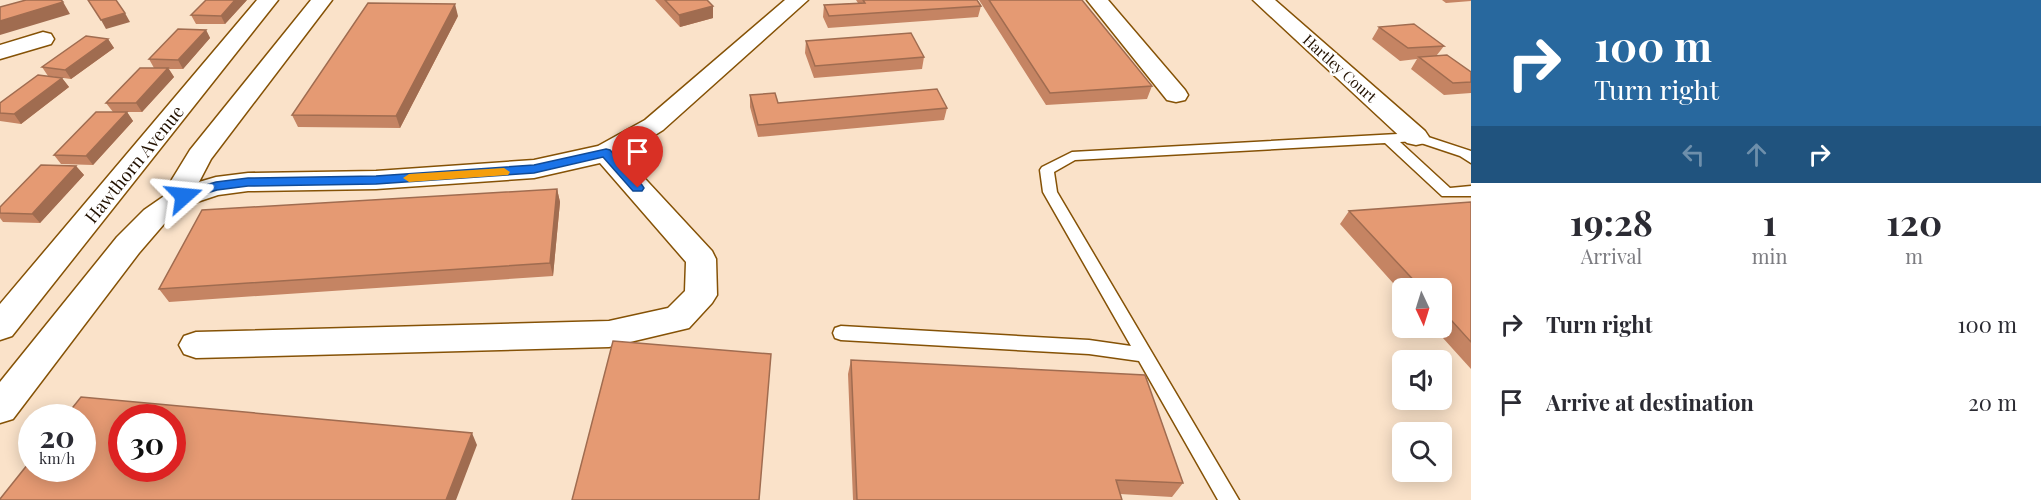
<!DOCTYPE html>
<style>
:root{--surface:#fff;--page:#f7f7f7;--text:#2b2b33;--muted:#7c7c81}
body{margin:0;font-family:"Playfair Display",serif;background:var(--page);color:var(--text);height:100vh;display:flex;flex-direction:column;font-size:22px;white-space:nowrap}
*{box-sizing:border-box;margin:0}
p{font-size:20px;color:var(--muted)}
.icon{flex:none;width:33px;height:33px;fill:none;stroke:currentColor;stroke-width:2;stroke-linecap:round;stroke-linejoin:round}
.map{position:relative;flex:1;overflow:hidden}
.details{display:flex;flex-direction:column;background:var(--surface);width:570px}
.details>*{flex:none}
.guide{background:#28689e;color:#fff;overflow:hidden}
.needle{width:39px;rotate:176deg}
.tools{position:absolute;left:1392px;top:278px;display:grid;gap:12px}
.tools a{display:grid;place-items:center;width:60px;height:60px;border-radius:9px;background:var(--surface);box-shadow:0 3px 15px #0003;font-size:30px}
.speed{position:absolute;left:18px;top:404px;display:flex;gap:12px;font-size:30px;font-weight:700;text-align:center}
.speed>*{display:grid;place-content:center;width:78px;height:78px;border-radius:50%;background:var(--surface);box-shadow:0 3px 15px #0003;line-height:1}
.speed small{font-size:15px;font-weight:400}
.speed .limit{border:9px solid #d22;background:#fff;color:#111}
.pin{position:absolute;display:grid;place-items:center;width:51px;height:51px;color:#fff;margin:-62px -26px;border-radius:50% 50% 50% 0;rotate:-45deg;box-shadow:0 0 6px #0007}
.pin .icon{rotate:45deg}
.me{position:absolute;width:66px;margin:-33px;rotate:72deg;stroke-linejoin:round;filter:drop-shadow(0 0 4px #0008)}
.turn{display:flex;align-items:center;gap:21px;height:126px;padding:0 24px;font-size:27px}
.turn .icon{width:78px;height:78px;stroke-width:2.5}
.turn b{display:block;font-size:42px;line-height:51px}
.lanes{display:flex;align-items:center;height:57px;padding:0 24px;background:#0003;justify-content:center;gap:30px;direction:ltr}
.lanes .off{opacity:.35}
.eta{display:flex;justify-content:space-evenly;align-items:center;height:102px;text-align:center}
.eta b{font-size:36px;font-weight:700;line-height:42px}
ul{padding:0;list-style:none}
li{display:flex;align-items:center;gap:18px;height:78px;padding:0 24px}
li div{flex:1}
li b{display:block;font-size:22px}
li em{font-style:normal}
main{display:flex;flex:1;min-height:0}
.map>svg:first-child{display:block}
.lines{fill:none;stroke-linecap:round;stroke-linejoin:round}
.lane-casing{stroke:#855206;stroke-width:3}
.street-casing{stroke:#855206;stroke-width:3}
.lane{fill:#fff;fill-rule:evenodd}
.street{fill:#fff;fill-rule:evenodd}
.wall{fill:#c58463}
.shaded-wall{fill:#a06c50}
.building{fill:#e59a73;stroke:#a06c50;stroke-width:1.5;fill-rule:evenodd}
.route{fill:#1a73e8;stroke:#114b97;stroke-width:1.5}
.slow{fill:#f59e0b}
.labels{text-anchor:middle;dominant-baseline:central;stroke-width:5;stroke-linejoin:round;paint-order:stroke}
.far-street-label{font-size:15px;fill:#221101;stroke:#fff}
.street-label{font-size:18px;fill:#221101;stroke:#fff}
</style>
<main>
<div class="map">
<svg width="1471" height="500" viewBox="0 0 1471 500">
<rect width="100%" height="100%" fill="#fae2c9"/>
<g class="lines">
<defs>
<path id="lane" d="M1416,133l55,18v12l-11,-7 -45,-15 -15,1 50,46 21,-2v10h-29l-57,-53 -310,17 -21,12 3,20 182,308h-21l-79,-139 -50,-7 -248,-14 -6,-2 -2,-5 2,-5 6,-2 248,14 42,6 -88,-154 -3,-22 2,-3 30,-15z"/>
<path id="street" d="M257,0h21l-266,336 -12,4v-36z
M311,0h21l-121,159 -12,23 17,-5 32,-4 128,-2 158,-11 64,-14 47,-26 140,-120h23l-145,130 -40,25 89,96 4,8 1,36 -5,8 -23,25 -80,19 -413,11 -12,-4 -5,-9 5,-9 12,-4 413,-11 59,-13 17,-17 1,-29 -86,-99 -66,15 -158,11 -128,2 -30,4 -24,8 -30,21 -25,29 -126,166 -13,4v-41l117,-145 27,-27 26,-18 1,-11 19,-31z
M1087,0h21l77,90 3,5 -3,5 -9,2 -9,-2z
M1253,0h22l150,131 4,6 -4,6 -9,2 -9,-2z
M43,32l8,2 3,5 -3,5 -51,15v-14z"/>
</defs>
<use href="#lane" class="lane-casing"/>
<use href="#street" class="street-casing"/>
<use href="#lane" class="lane"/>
<use href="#street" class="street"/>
</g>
<path class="wall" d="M247,0l-22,24h-29l-5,-9z
M655,0h52l6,18 -33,9z
M856,0h121l4,6 -3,11 -150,11 -5,-11 1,-12 34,-2z
M979,0h103l70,86 -5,13 -101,6z
M1442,0h29v1l-25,2z
M458,16l-58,112 -102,-1 -6,-12z
M1379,27l65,19 -7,9 34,17v21l-27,2 -33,-26 6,-10 -17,2 -28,-22z
M206,30l4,8 -27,31h-14l5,8 -32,35h-15l6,9 -40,44 -32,-1 -7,-9 59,-43 -7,-9 48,-35 -5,-9z
M108,39l6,9 -43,31 -23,-3 -6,-9z
M806,41l118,16 -2,12 -108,9 -9,-25z
M62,78l7,9 -48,37 -21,-3v-18z
M750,95l28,8 169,5 -3,12 -186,17 -8,-30z
M76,166l8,9 -44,48 -37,-1 -3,-4v-11z
M557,189l3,13 -7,74 -384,26 -10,-13z
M1471,202v167l-38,-42h9v-39h-40v5l-62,-69 9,-13z
M851,360l332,123 -11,14 -52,-3 2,6h-269l-5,-126z"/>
<path class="shaded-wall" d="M62,0l8,14 -70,21v-14z
M235,0h12l-22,24 -4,-8z
M455,4l3,12 -58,112 -4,-12z
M713,6v12l-33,9 -1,-12z
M125,13l5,9 -24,7 -5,-9z
M206,30l4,8 -27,31 -5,-9z
M108,39l6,9 -43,31 -6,-9z
M168,68l6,9 -32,35 -6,-9z
M62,78l7,9 -48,37 -7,-10z
M127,112l6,9 -40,44 -7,-9z
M76,166l8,9 -44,48 -8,-9z
M557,189l3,13 -7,74 -3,-13z
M472,433l5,12 -21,55h-10z"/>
<path class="building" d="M26,0h35l2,2 -63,19v-14z
M88,0h28l9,13 -24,7z
M206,0h29l-14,16 -30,-1z
M665,0h42l6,6 -34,9z
M863,0h114l4,6 -152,10 -5,-11 41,-2z
M989,0h93l70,86 -102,7z
M368,3l87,1 -59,112 -104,-1z
M1414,24l30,22 -36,2 -29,-21z
M178,29l28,1 -28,30 -29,-1z
M911,33l13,24 -109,9 -9,-25z
M86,36l22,3 -43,31 -23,-3z
M1447,55l24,17v10l-18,1 -34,-26z
M140,68h28l-32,35h-30z
M38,75l24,3 -48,36 -14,-1v-10z
M937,89l10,19 -189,17 -8,-30 25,-2 3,10z
M96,112h31l-41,44 -32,-1z
M41,165l35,1 -44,48 -32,-1v-6z
M557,189l-7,74 -391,26 43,-79z
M1471,202v140l-29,-32v-22h-21l-72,-77z
M613,341l158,13 -12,146h-187z
M851,360l294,15 38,108 -67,-3 6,20h-265z
M81,397l391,36 -26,67h-446v-1l32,-40v9h50v-51h-17zM122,417h50v51h-50z"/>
<path class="route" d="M606,149l4,1 32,35 2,3 -2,3h-9l-30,-34 -69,16 -158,11 -128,2 -31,4 -33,10 -7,-4 2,-3 37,-11 32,-4 128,-2 158,-11z"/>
<path class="slow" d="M504,168l6,4 -2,3 -99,7 -6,-4 6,-4z"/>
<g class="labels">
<g class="far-street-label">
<text transform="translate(1340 68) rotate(42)">Hartley Court</text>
</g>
<g class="street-label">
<text transform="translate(134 164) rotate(-51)">Hawthorn Avenue</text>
</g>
</g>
</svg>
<div class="tools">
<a><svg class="needle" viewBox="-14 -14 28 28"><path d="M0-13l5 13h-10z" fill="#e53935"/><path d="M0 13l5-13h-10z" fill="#7c7c81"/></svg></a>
<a><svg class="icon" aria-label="sound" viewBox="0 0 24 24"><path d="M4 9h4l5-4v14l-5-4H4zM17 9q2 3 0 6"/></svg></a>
<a><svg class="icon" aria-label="search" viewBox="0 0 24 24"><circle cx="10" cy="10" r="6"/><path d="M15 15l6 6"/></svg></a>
</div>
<div class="speed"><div>20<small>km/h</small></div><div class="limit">30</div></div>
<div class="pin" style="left:638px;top:188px;background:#d93025"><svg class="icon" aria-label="arrive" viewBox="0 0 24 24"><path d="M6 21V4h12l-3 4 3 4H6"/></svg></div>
<svg class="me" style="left:184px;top:196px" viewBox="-20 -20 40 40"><path d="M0-17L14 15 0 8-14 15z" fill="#1a73e8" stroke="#fff" stroke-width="4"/></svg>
</div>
<section class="details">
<div class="guide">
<div class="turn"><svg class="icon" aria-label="right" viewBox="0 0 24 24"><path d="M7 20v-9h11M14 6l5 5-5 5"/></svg><div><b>100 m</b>Turn right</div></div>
<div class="lanes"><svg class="icon off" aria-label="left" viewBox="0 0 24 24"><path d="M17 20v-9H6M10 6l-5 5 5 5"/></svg><svg class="icon off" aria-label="ahead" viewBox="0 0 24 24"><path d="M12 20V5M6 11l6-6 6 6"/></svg><svg class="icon" aria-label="right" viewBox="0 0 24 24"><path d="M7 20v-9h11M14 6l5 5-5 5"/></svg></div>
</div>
<div class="eta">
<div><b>19:28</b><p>Arrival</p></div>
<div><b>1</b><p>min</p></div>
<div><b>120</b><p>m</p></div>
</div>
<ul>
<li><svg class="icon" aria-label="right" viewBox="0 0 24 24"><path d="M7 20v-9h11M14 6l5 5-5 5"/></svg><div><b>Turn right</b></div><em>100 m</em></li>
<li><svg class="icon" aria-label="arrive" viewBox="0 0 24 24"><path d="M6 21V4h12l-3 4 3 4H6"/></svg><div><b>Arrive at destination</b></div><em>20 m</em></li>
</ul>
</section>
</main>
